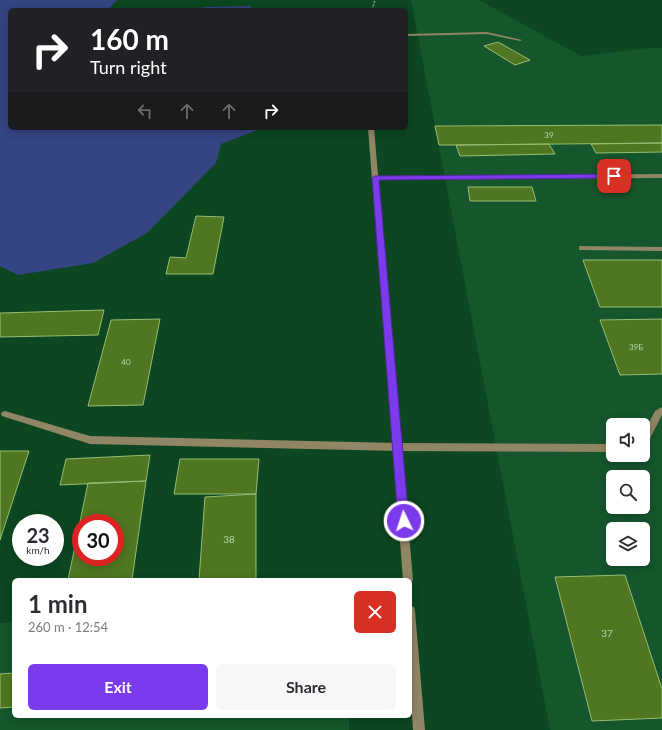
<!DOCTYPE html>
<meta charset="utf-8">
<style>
:root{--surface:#fff;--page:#f7f7f7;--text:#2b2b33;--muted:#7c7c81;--accent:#7c3aed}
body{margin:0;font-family:Lato,sans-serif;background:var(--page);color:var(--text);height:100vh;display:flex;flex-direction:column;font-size:15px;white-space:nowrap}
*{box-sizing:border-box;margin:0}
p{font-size:13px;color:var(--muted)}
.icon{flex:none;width:22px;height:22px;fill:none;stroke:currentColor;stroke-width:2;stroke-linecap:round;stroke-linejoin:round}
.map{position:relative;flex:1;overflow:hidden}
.sheet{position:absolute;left:12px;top:578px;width:400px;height:140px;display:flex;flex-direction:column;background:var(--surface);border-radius:6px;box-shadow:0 2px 10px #0003}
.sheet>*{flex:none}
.top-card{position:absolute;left:8px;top:8px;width:400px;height:122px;border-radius:6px;box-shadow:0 2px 10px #0003;background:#202124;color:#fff;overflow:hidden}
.tools{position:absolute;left:606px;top:418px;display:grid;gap:8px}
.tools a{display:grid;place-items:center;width:44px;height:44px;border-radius:6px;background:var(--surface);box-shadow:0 2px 10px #0003;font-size:20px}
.speed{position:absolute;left:12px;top:514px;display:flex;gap:8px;font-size:20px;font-weight:700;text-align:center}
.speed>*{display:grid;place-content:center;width:52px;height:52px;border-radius:50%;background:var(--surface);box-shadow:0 2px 10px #0003;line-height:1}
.speed small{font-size:10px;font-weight:400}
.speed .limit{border:6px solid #d22;background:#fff;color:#111}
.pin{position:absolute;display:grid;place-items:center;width:34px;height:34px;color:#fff;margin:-17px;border-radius:8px;box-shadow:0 2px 6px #0006}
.me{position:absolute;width:44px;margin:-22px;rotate:356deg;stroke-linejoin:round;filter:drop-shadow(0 0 3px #0008)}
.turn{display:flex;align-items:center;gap:14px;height:84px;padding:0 16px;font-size:18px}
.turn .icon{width:52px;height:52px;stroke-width:2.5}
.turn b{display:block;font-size:28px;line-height:34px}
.lanes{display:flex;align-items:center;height:38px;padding:0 16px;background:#0003;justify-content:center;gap:20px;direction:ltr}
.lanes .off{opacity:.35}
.round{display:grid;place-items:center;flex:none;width:42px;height:42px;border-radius:6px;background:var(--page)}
.overview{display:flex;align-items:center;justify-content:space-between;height:68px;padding:0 16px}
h1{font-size:24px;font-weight:700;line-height:30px}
.button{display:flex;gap:8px;margin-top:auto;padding:8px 16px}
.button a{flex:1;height:46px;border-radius:6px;background:var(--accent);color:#fff;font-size:16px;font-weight:700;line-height:46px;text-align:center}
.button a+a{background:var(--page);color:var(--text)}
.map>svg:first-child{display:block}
.built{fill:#15562c;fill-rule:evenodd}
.green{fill:#354482}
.building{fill:#507622;stroke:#97bd73;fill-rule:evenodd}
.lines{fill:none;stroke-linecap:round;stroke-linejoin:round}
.path{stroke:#6d9d7b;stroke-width:1.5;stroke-dasharray:2.5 1;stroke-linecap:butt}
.lane{fill:#908564;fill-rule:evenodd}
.street{fill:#908564;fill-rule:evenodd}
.route{fill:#7c3aed;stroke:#51269a}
.labels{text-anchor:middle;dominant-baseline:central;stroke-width:4;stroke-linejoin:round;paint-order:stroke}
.number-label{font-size:8px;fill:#b2d7ac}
.near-number-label{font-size:10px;fill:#b2d7ac}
</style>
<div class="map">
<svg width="662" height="730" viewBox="0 0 662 730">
<rect width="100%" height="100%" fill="#0c4721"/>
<path class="built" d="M411,0h68l102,56 68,-8h13v682h-112zM613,425h30v30h-30zM613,477h30v30h-30zM613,529h30v30h-30z
M14,622v94h335v14h-349v-107z"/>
<path class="green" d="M0,0h117l-9,10h-98v118h253l-42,16 -5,19 -69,70 -54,30 -75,12 -18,-9z
M251,6v4h-61l15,-3z"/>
<path class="building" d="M498,42l32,18 -15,5 -31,-19z
M662,125v18l-206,2h-17l-4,-19z
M662,143v9l-66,1 -5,-9z
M549,144l6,10 -95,2 -4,-11z
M468,187h64l4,14h-66z
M196,216l28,1 -11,57h-47l4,-17 16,1z
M583,260h79v47h-62z
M104,310l-6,25 -98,2v-24z
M160,319l-17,86 -55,1 23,-86z
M662,319v55l-42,1 -20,-55z
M0,451h29l-29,89z
M150,455l-4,26 -86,4 6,-26z
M180,459h79l-3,35h-82z
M146,481l-14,99h-64l20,-97zM81,523h34v34h-34z
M256,494v86h-57l6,-83z
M625,575l37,114v29l-70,3 -37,-144z
M14,673v34l-14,1v-34z"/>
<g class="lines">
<path class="path" d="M372,10l3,-10"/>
<path class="lane" d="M487,32l35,8 -2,1 -33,-7 -81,2v-2z
M662,174v4l-287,2 -3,-2 3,-2z
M579,246l83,1v4l-81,-1h-2z
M662,407v8l-16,31 -3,1v-13l12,-23z
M5,411l85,25 308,7 215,1v8l-215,-1 -308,-7 -88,-28 -1,-2 1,-2z"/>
<path class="street" d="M368,128h6l39,452 -3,4v-4h-7z
M410,606l4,1 1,4 10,119h-12l-3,-45z"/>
</g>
<path class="route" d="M614,174l3,1v3l-238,2 30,341 -2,4 -3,1 -4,-1 -2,-4 -26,-343 3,-2z"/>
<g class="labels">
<g class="number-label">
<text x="549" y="135">39</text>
<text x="636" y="347">39Б</text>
<text x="126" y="362">40</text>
</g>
<g class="near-number-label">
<text x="229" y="539">38</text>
<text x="607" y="633">37</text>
</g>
</g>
</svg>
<div class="tools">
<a><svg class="icon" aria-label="sound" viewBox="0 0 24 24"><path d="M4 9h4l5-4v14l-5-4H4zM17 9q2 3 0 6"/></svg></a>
<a><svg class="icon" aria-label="search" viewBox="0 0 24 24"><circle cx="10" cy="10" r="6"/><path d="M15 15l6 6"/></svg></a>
<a><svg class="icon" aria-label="layers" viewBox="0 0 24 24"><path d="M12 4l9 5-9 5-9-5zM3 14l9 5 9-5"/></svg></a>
</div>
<div class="speed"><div>23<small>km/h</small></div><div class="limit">30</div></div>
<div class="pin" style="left:614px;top:176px;background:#d93025"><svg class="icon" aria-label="arrive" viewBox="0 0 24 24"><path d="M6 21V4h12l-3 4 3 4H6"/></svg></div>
<svg class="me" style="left:404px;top:521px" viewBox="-20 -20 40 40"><circle r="17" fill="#7c3aed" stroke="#fff" stroke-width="3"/><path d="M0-11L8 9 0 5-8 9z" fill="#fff"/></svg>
<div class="top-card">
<div class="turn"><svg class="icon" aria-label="right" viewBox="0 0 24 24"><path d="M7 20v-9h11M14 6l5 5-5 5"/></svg><div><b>160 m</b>Turn right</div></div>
<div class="lanes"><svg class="icon off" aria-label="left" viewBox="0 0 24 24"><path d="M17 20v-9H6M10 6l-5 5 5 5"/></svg><svg class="icon off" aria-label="ahead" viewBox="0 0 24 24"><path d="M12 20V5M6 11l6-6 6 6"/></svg><svg class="icon off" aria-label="ahead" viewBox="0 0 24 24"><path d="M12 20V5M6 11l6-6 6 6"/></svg><svg class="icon" aria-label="right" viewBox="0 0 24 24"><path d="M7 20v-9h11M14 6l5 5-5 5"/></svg></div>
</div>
<section class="sheet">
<div class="overview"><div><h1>1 min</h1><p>260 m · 12:54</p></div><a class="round" style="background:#d93025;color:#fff"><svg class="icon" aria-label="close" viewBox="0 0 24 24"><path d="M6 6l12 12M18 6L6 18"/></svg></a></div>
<div class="button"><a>Exit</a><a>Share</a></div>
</section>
</div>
